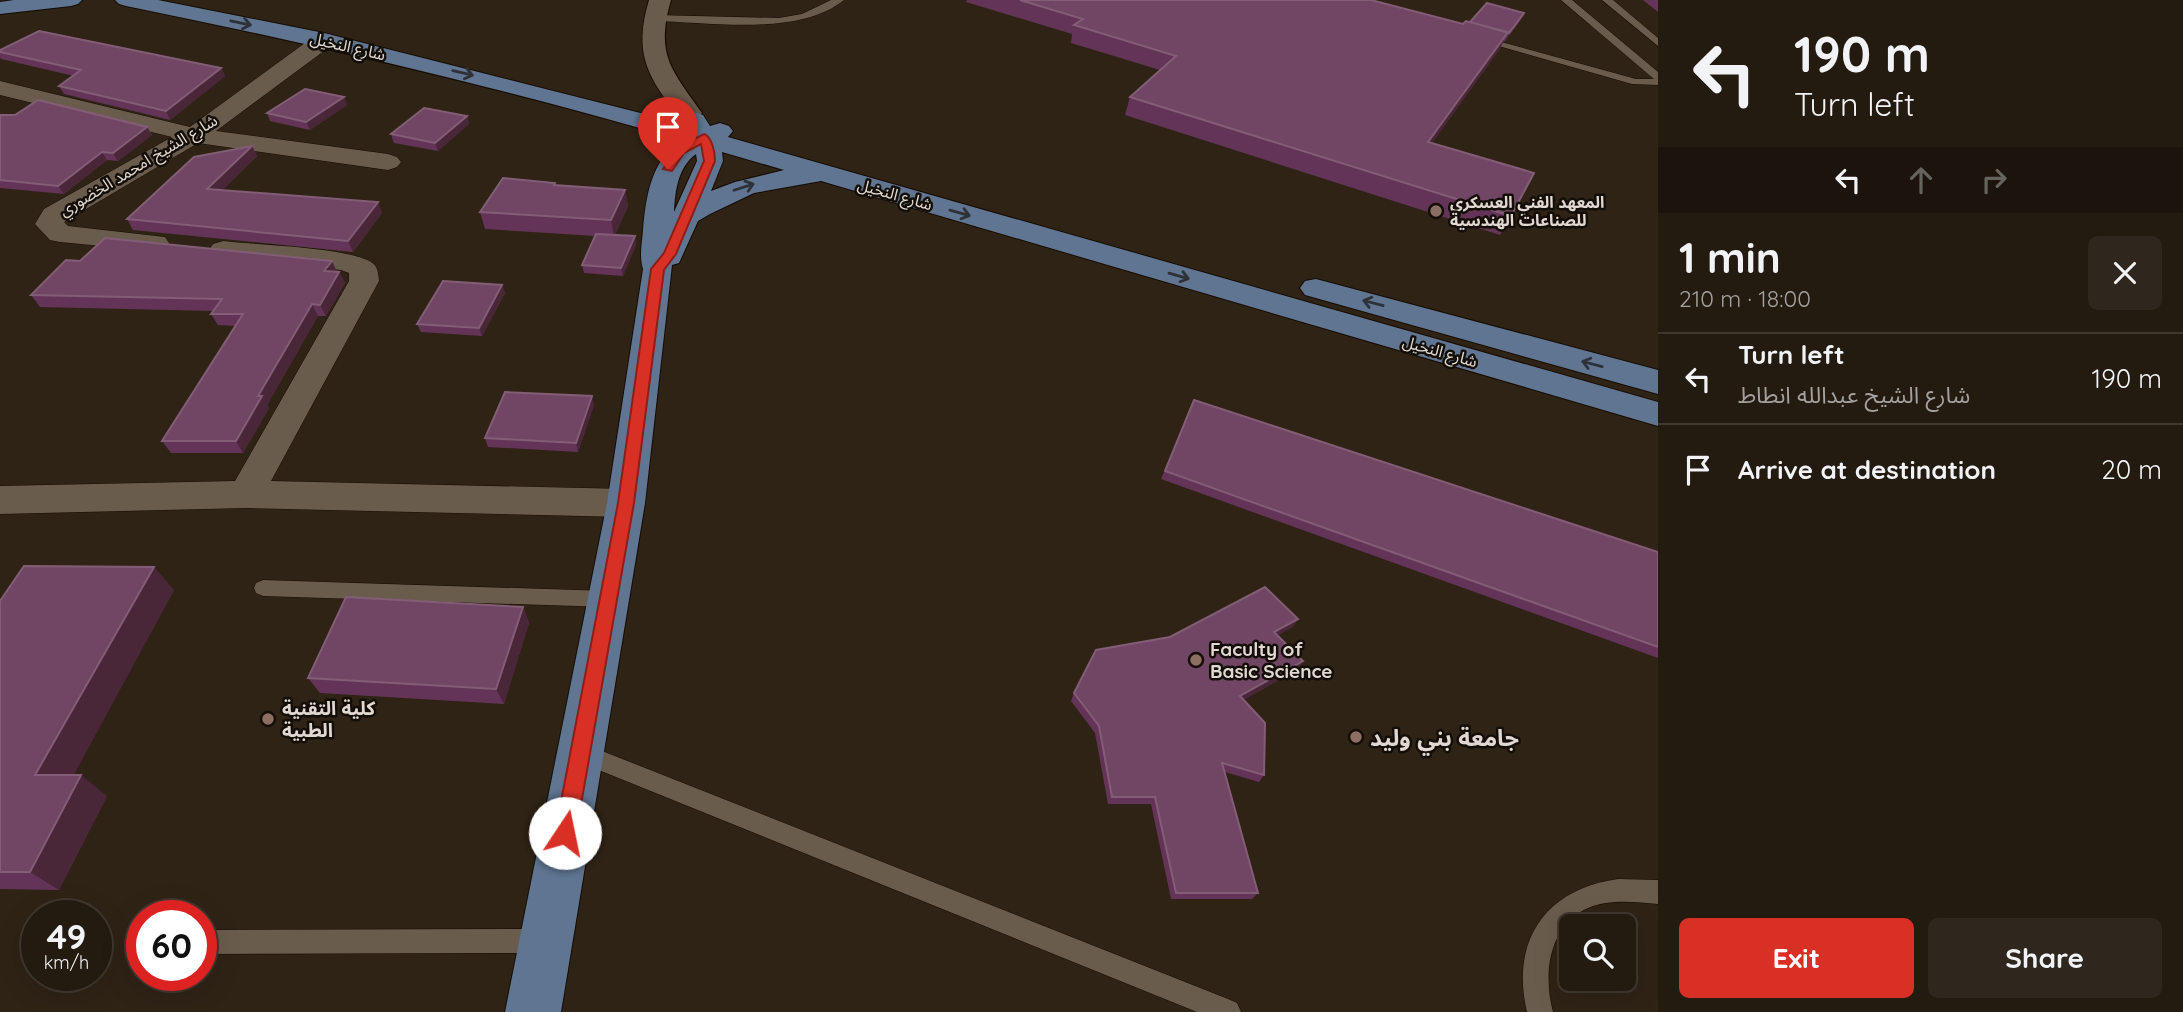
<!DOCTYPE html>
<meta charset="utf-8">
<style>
:root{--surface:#231a10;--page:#2f271e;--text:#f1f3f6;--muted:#a3a19f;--line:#403830;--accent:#d93025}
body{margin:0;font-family:Quicksand,"Noto Sans Arabic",sans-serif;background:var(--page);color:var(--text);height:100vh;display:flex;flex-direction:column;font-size:26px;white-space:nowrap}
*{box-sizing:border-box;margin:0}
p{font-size:23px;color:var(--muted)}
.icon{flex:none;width:38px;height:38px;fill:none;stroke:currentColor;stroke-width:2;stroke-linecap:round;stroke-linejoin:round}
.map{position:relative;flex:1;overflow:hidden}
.side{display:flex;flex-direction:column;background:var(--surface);width:525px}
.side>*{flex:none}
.guide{background:#231a10;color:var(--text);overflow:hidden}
.tools{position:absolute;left:1559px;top:914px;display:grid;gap:14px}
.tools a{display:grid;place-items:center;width:77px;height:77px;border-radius:10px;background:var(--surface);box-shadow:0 7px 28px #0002,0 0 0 2px var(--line);font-size:35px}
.speed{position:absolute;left:21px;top:900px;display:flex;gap:14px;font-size:35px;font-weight:700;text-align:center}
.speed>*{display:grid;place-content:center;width:91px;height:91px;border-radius:50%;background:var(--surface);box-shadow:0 7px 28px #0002,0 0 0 2px var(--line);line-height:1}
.speed small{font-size:18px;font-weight:400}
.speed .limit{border:10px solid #d22;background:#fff;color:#111}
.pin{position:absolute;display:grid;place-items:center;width:60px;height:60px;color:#fff;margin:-72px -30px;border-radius:50% 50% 50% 0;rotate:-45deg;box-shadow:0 0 7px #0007}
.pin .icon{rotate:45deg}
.me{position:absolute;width:77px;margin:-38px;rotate:11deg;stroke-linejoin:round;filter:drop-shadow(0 0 5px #0008)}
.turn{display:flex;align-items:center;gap:24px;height:147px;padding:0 21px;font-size:32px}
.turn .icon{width:91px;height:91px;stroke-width:2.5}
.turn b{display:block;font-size:49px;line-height:60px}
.lanes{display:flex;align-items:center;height:66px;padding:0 21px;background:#0003;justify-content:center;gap:35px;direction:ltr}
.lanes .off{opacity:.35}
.round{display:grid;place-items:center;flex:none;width:74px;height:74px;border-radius:10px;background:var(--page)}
.overview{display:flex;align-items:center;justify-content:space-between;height:119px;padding:0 21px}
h1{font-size:42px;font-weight:700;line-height:52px}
.cta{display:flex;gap:14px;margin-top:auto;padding:14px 21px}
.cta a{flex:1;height:80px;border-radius:10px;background:var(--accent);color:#fff;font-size:28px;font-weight:700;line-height:80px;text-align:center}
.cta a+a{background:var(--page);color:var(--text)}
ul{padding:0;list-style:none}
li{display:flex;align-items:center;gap:21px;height:91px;padding:0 21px;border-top:2px solid var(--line)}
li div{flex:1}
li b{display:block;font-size:26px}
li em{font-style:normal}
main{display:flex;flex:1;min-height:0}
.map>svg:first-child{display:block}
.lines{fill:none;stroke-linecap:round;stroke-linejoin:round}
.service-casing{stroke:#170c02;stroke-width:1}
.minor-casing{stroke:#170c02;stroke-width:1}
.secondary-casing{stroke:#170c02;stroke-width:2}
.primary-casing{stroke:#170c02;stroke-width:2}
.service{fill:#6a5c4d;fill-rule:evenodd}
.minor{fill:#6a5c4d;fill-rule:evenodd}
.secondary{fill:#6a5c4d;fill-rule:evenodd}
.primary{fill:#5f7592;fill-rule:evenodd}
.wall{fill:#633457}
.shaded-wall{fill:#492638}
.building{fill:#714664;stroke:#825d75;stroke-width:2}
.oneway{stroke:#2e3238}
.route{fill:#d93025;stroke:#8d1f18;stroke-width:2}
.education-dot{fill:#8d6e63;stroke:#130e08;stroke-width:2.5}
.labels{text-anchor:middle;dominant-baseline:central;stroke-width:5;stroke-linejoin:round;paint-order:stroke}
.far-street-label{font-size:16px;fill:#e1d9d1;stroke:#130e08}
.far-poi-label{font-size:16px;font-weight:bold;fill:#e1d9d1;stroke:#130e08;text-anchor:start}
.poi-label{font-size:19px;font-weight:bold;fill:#e1d9d1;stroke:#130e08;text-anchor:start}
.near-poi-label{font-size:23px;font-weight:bold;fill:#e1d9d1;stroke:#130e08;text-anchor:start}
</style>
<main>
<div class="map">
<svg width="1658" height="1012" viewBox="0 0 1658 1012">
<rect width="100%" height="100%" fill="#2f2316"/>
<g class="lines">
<defs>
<path id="service" d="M831,0h13c-46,37 -134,22 -190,21l-5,-3 5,-3 125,3 23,-4z
M1561,0h11l86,72v13l-26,-1 -158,-45 5,-3 157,43h18z
M1602,0h11l45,38v8z
M263,580l345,11 7,3 2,5 -2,5 -7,3 -345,-11 -7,-3 -2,-5 2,-5z
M582,743l646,256 9,4 4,9h-44l-623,-252 -3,-7 3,-7z
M1618,879l40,1v24c-23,-2 -48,-5 -70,4 -40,18 -45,67 -35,104h-26c-17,-72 19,-123 91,-133z
M542,929l9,3 3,9 -3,9 -9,3 -332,1 -9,-4v-17l9,-3z"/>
<path id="minor" d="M324,34l8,1 3,5 -3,5 -116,86 172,23 9,3 4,5 -4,5 -9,3 -190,-27 -134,79 4,4 97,11 4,6 -4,6 -10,2 -95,-9 -10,-2 -15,-16 9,-15 128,-72 -172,-42v-14l190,46 126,-92z
M223,241c33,4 123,6 148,21 7,4 7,11 8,19l-108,200 355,8 13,4 5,10 -5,10 -13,4 -380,-9 -246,6v-28l235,-5 114,-200v-8l-8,-3 -128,-14 -4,-6 4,-6z"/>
<path id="secondary" d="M649,0h22c-16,55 1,70 31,113l-4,5 -9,3 -9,-3c-33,-41 -47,-65 -31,-118z"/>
<path id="primary" d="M14,0h68l-4,4 -7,2 -71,8v-12z
M115,0h43l166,33 360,91 -3,-4 4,-5 9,-3 9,3 7,11 10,-3 9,3 4,5 -5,6 930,265v24l-837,-245 -67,12 -44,21 -12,7 -19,42 -7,2 -27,238 -84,509h-56l102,-509 36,-234c-4,-13 -1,-25 0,-39 3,-34 8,-69 38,-90 -183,-54 -368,-96 -555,-134l-7,-2zM722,152l62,18 -49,12 -24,9 12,-30zM696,154l1,7 -23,51c1,-21 4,-45 22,-58z
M1316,279l342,91v24l-353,-99 -5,-7 5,-7z"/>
</defs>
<use href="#service" class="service-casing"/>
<use href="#minor" class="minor-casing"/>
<use href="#secondary" class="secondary-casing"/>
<use href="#primary" class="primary-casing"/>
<use href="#service" class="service"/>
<use href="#minor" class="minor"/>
<use href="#secondary" class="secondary"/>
<use href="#primary" class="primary"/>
</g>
<path class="wall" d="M967,0h404l92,24 61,-11 -4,8 -15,20h-1l-5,9 -67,93 79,73 -11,19 -375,-120 5,-18 30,-27 -89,-27 1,-9 -106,-32z
M1643,0h15v12z
M0,50l221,18 4,8 -55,44 -106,-26 -5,-8 15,-10 -73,-17 -1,-2z
M344,97l3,8 -37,25 -40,-9 -3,-8z
M0,115l147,12 5,8 -34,26 -11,-1 -43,34 -64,-6z
M467,116l2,8 -31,27 -44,-8 -3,-9z
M252,146l5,10 -35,34 156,12 4,11 -29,39 -220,-22 -6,-11z
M555,183l1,2 69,5 3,16 -13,29 20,1 1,9 -13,31 -39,-3 -2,-8 13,-29 -110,-7 -5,-17z
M339,272l6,11 -19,33h-8l-51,89 2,3 -26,45h-72l-9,-12 74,-115 -18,-1 -7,-11 2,-3 -173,-4 -9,-12z
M502,285l3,8 -23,43 -61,-4 -4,-8z
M1194,400l464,152v106l-497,-179z
M594,405l-16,47 -90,-5 -3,-9z
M174,590l-101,185 34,21 -48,94 -59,-1v-288z
M523,607l6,16 -25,81 -184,-11 -12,-15z
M1298,619l-5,8 -15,8 25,26 -5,8 -55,31 21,75 -5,7 -34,-10 33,121 -6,6h-81l-20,-95h-43l-13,-71 -24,-32 3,-8z"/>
<path class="shaded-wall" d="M1524,13l-4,8 -15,20 4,-8z
M1508,32l-9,18 -80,111 9,-19z
M221,68l4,8 -55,44 -4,-9z
M344,97l3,8 -37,25 -4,-8z
M467,116l2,8 -31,27 -3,-8z
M147,127l5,8 -34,26 -5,-8z
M252,146l5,10 -44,44 -6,-11z
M102,152l5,8 -43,34 -6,-8z
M625,190l3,16 -14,31 -3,-17z
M378,202l4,11 -29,39 -5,-11z
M635,236l1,9 -13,31 -2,-8z
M332,261l5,11 -13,-1z
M339,272l6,11 -19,33 -6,-11z
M502,285l3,8 -23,43 -3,-8z
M312,304l6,12 -51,89 2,3 -26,45 -7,-12 22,-45z
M592,396l2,9 -16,47 -2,-9z
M154,567l20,23 -111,205 -28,-20z
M523,607l6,16 -25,81 -8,-15z
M1298,619l-5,8 -24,13 5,-8z
M1303,661l-5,8 -63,35 5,-8z
M81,775l26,21 -48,94 -29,-18z"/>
<path class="building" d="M1020,0h351l92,24 3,-3 42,11 -80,110 106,31 -23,43 -381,-119 46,-41 -102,-31 9,-6z
M1487,3l37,10 -15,20 -39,-11z
M39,31l182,37 -55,43 -107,-25 22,-16 -81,-18v-2z
M305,89l39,8 -38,25 -39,-9z
M38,100l109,27 -34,26 -11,-1 -44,34 -58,-6v-65h15z
M424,108l43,8 -32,27 -44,-9z
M252,146l-45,43 171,13 -30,39 -221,-22 67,-62z
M503,178l52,5 -1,2 71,5 -14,30 -131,-8z
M596,234l39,2 -14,32 -39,-3z
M105,238l227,23 -8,10 15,1 -19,33 -8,-1 -54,92h4l-26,45h-74l81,-127h-32l11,-15 -191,-4 35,-35 14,1z
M443,281l59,4 -23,43 -62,-4z
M505,392l87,4 -16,47 -91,-5z
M1194,400l464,152v95l-493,-176z
M24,566l130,1 -119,208h46l-51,97h-30v-271z
M1265,587l33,32 -24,13 29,29 -63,35 25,27 -1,52 -42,-12 36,130h-82l-21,-96h-43l-13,-71 -25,-33 22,-43 74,-13z
M346,597l177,10 -27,82 -188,-11z"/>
<defs><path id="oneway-shaft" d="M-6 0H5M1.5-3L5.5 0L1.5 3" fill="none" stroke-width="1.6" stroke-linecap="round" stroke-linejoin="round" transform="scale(1.75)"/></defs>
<g class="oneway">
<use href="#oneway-shaft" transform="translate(241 23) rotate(12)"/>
<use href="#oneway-shaft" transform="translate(463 73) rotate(13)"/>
<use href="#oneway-shaft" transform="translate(744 187) rotate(-18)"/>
<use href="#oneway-shaft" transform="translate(960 213) rotate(16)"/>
<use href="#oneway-shaft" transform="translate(1179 276) rotate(16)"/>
<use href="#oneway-shaft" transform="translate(1373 303) rotate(-165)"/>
<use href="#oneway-shaft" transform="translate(1592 364) rotate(-165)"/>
</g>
<path class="route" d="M704,134c8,3 11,18 11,27l-39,93 -12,16 -30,233 -58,330 -3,7 -8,3 -7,-3 -3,-7 63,-330 33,-234 13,-16 40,-92 -3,-17 -17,9 -12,18 -9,-2 13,-21z"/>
<g class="education-dot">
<circle cx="1436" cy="211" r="7"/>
<circle cx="1196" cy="660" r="7"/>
<circle cx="268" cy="719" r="7"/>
<circle cx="1356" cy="737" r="7"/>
</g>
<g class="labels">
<g class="far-street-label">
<text transform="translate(348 46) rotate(13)">شارع النخيل</text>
<text transform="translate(138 165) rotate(-31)">شارع الشيخ امحمد الخضوري</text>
<text transform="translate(895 194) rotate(16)">شارع النخيل</text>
<text transform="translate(1440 351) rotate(16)">شارع النخيل</text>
</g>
<g class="far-poi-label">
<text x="1450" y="202">المعهد الفني العسكري<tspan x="1450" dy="18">للصناعات الهندسية</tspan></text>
</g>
<g class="poi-label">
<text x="1210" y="649">Faculty of<tspan x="1210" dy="22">Basic Science</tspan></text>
<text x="282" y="708">كلية التقنية<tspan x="282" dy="22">الطبية</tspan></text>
</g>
<g class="near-poi-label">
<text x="1370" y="737">جامعة بني وليد</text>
</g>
</g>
</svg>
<div class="tools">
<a><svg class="icon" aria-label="search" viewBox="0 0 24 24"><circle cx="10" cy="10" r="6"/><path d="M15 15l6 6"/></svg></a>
</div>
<div class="speed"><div>49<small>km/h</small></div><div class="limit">60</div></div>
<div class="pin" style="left:668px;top:169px;background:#d93025"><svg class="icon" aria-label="arrive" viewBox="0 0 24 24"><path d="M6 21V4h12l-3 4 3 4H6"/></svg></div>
<svg class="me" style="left:565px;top:833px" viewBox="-20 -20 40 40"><circle r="19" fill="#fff"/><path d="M0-13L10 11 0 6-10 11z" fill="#d93025"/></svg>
</div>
<section class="side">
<div class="guide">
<div class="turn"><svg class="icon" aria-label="left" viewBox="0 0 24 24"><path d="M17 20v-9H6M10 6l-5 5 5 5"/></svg><div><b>190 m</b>Turn left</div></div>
<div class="lanes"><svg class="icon" aria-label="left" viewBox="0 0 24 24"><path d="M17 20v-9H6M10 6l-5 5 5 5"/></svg><svg class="icon off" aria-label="ahead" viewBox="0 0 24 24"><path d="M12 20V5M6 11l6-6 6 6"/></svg><svg class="icon off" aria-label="right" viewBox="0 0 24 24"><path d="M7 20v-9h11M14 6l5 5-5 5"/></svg></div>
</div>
<div class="overview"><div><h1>1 min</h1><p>210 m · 18:00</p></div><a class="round"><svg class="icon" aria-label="close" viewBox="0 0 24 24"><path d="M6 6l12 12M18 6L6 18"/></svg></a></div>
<ul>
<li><svg class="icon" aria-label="left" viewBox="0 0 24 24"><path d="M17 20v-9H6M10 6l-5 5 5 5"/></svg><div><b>Turn left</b><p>شارع الشيخ عبدالله انطاط</p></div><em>190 m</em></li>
<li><svg class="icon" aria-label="arrive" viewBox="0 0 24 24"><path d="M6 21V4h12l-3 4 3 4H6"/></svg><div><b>Arrive at destination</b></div><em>20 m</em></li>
</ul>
<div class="cta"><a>Exit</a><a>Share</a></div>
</section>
</main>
